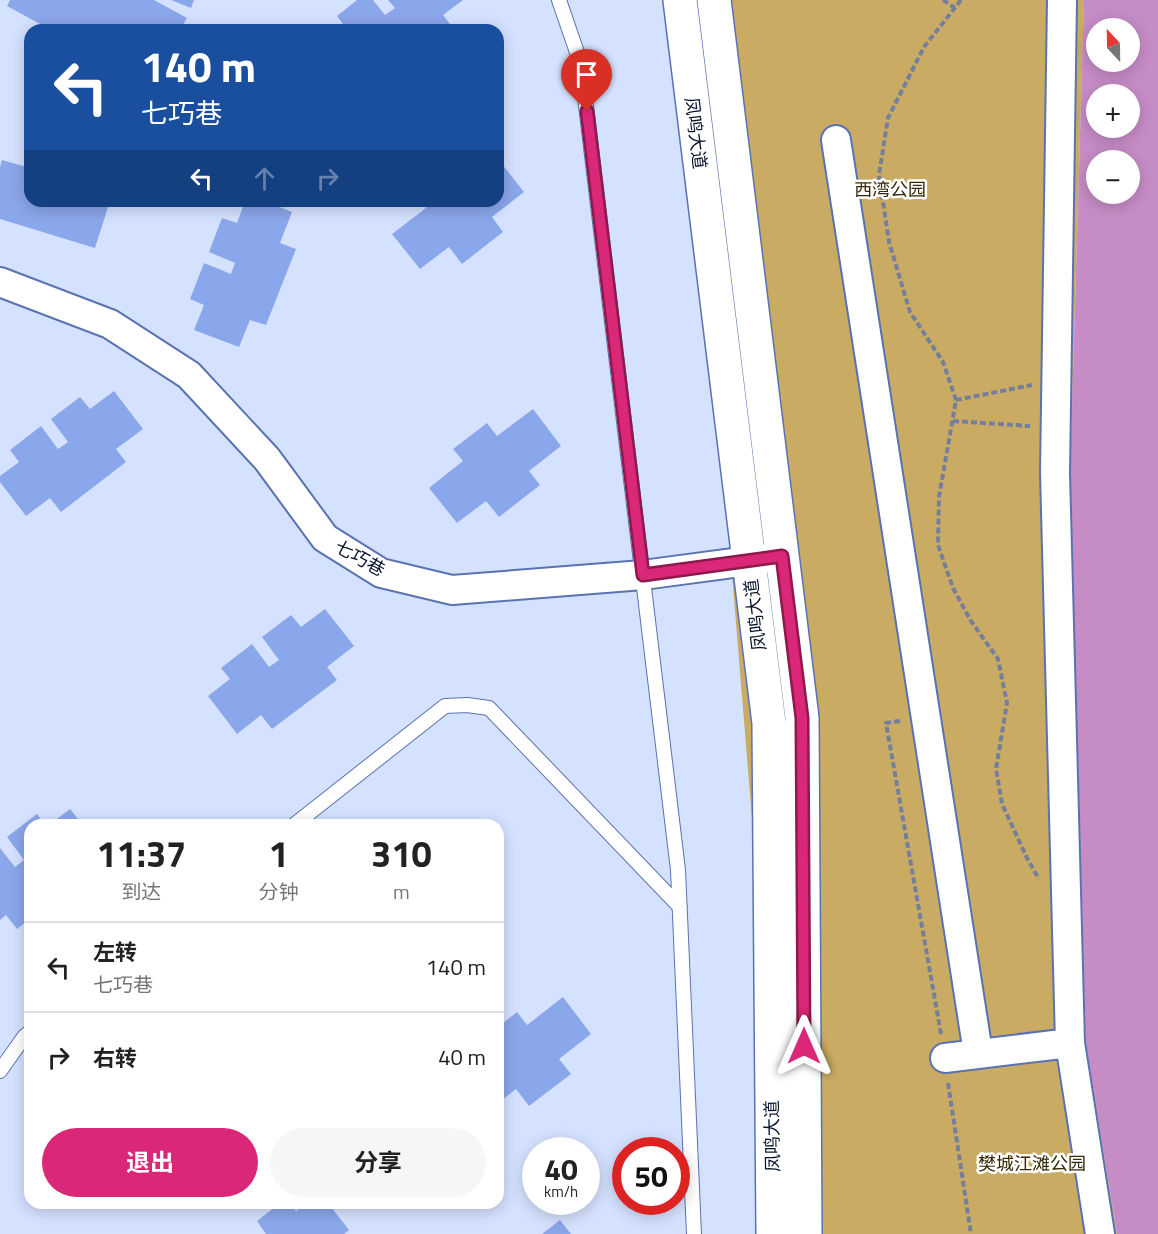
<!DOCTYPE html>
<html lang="zh">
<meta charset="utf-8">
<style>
:root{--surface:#fff;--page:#f6f6f6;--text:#222;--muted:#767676;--line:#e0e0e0;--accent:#db2777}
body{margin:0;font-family:"Titillium Web","Noto Sans SC",sans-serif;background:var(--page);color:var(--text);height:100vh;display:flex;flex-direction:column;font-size:22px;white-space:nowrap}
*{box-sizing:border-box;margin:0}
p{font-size:20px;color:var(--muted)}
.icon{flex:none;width:33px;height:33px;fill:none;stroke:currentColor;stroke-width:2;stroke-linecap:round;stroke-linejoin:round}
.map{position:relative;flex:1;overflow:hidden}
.side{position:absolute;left:24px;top:819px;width:480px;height:390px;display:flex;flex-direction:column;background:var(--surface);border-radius:18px;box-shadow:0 3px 15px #0003}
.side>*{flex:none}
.top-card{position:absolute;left:24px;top:24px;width:480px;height:183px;border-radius:18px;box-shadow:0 3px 15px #0003;background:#1a4fa0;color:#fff;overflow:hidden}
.needle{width:39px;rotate:338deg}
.fabs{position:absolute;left:1086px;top:18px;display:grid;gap:12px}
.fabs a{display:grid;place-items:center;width:54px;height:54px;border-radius:50%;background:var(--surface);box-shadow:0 3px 15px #0003;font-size:30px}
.speed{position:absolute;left:522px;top:1137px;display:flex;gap:12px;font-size:30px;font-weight:700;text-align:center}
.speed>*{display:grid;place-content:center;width:78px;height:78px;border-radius:50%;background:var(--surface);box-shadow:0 3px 15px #0003;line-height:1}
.speed small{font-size:15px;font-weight:400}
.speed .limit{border:9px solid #d22;background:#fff;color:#111}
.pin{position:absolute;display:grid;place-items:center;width:51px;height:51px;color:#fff;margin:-62px -26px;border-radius:50% 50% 50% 0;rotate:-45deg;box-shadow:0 0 6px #0007}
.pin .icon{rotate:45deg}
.me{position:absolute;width:66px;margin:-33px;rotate:0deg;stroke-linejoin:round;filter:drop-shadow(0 0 4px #0008)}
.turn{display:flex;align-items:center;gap:21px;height:126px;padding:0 18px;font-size:27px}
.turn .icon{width:78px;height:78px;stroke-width:2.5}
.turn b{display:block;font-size:42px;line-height:51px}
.lanes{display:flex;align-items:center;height:57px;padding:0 18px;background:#0003;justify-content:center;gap:30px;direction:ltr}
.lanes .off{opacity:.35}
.eta{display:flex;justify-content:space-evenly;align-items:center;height:102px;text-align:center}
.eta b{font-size:36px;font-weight:700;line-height:42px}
.action{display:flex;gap:12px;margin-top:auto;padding:12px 18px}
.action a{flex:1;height:69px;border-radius:36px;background:var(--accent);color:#fff;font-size:24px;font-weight:700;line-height:69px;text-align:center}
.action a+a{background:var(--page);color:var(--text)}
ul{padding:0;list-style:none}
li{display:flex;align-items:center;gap:18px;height:90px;padding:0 18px;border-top:2px solid var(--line)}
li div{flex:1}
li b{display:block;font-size:22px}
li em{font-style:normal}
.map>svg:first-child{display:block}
.green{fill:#caab64}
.water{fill:#c68cc6;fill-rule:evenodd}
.building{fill:#8ba7eb}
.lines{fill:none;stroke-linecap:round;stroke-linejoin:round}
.lane-casing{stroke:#5972b2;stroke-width:16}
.street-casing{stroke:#5972b2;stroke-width:32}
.secondary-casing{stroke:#5972b2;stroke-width:36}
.path{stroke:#747f9b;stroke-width:4;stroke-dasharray:6 3;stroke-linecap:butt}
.lane{stroke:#fff;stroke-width:14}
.street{stroke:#fff;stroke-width:28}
.secondary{stroke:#fff;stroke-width:33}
.route-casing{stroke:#8e194d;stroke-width:15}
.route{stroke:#db2777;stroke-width:10}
.labels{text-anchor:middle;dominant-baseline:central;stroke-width:5;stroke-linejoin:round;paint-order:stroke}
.street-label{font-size:18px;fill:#0b152e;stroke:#fff}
.park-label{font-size:18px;fill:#372906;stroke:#fff}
</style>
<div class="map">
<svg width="1158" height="1234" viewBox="0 0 1158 1234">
<rect width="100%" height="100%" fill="#d5e2ff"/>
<path class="green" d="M685,0h399l-14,474 16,571 31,189h-331z"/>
<path class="water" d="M1084,0h74v1234h-41l-31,-189 -16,-571zM1096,28h34v34h-34zM1096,94h34v34h-34zM1096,160h34v34h-34z"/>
<path class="building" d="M10,0h144l33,18 -7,12h-129l-44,-24z
M171,0h23l-3,8z
M357,0h16l12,15 10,-7 -7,-8h75l-20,15 10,13 -3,2h-107l3,-2 -9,-12z
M498,159l26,33 -32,25 11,15 -41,32 -13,-17 -29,22 -28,-35 34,-26 -5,-7h77z
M2,160l28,8v33h80l-15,47 -95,-29v-52z
M245,201h19l28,11 -12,31 16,6 -30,76 -16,-5 -11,27 -45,-17 10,-25 -14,-6 14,-36 27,11 4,-11 -26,-11 13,-34 15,5z
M114,391l29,38 -27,20 10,13 -65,50 -11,-14 -24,18 -26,-34v-6l19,-14 -9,-12 31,-24 17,23 10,-7 -17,-23 29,-22 10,12z
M533,409l28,37 -32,25 11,14 -41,32 -13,-16 -29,22 -28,-35 34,-27 -10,-12 34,-26 10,13z
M325,609l29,37 -27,21 10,13 -65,49 -11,-14 -24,19 -29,-38 22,-17 -9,-11 31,-24 17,23 10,-7 -17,-23 29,-22 10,12z
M70,809l13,16h-34z
M37,814l8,11h-15v94l-13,10 -11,-14 -6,5v-72l15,19 9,-7 -17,-23z
M563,997l28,37 -32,25 12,15 -42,32 -13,-17 -18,14v-76l19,-15 10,13z
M280,1203h9l7,8 10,-8h22l21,27 -5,4h-78l-9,-13z
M560,1220l11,14h-29z"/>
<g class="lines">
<defs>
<path id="lane" d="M559,0l22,64 97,806 16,364
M294,825l151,-119 22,-1 22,3 191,199
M0,1071l24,-34 6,-5"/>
<path id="street" d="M836,140l142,913
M0,282l110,42 79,51 78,84 58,79 56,35 71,17 191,-15 128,-17
M1070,1043l30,191
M945,1058l125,-15 -15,-570 7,-473"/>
<path id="secondary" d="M680,0l89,723 4,511
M714,0l88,718 3,516"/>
</defs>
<use href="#lane" class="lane-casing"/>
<use href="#street" class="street-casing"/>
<use href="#secondary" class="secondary-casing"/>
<path class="path" d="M943,0l12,8
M961,0l-37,47 -36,71 -9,57 10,67 21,70 33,50 13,38 -17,97 -1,48 15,43 18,33 27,38 9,44 -11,66 6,35 25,54 12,21
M956,400l76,-15
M953,421l77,5
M900,721l-14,2 55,311
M948,1083l23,151"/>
<use href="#lane" class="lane"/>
<use href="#street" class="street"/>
<use href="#secondary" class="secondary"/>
</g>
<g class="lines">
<defs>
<path id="route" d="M587,111l56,464 139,-19 20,162 2,328"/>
</defs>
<use href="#route" class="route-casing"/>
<use href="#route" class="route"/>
</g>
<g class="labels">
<g class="street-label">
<text transform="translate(696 133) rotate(83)">凤鸣大道</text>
<text transform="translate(360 558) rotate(29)">七巧巷</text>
<text transform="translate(755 615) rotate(-97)">凤鸣大道</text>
<text transform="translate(772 1136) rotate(-91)">凤鸣大道</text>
</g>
<g class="park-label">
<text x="890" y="189">西湾公园</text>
<text x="1032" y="1163">樊城江滩公园</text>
</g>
</g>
</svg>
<div class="fabs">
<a><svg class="needle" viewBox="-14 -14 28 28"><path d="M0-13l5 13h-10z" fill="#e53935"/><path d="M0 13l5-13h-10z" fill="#767676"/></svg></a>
<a>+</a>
<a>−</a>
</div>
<div class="speed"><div>40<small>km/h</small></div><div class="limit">50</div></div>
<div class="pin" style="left:587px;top:111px;background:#d93025"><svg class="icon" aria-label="arrive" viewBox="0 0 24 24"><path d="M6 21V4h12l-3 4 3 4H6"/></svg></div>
<svg class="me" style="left:804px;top:1046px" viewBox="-20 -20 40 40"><path d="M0-17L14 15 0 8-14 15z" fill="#db2777" stroke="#fff" stroke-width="4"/></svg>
<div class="top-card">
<div class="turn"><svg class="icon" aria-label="left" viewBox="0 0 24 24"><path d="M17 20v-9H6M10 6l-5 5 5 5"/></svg><div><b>140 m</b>七巧巷</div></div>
<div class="lanes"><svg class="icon" aria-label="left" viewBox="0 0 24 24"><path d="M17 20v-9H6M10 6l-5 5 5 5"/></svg><svg class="icon off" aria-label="ahead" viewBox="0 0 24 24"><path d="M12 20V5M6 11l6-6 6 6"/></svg><svg class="icon off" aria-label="right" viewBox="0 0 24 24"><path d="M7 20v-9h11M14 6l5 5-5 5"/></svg></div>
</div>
<section class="side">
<div class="eta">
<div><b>11:37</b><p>到达</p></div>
<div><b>1</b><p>分钟</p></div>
<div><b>310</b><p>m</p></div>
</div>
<ul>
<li><svg class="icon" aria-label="left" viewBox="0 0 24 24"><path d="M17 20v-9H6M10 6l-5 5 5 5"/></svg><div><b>左转</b><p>七巧巷</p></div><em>140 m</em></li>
<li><svg class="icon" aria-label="right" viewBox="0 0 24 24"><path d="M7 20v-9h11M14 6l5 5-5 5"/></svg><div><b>右转</b></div><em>40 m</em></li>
</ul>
<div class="action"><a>退出</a><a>分享</a></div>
</section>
</div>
